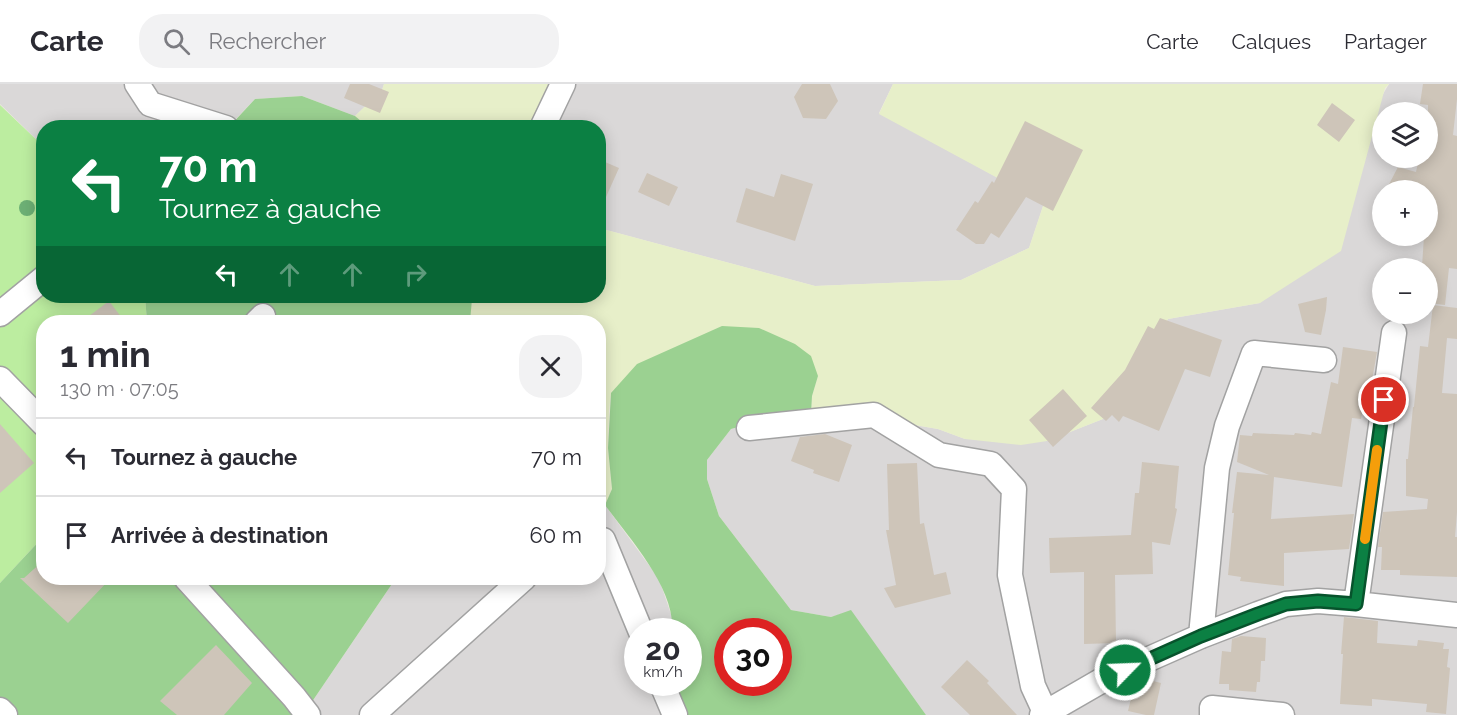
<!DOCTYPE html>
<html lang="fr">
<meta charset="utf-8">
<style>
:root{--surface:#fff;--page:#f2f2f3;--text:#2b2b33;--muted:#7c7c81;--line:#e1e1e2}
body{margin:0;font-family:Raleway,sans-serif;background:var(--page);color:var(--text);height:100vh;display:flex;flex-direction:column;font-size:22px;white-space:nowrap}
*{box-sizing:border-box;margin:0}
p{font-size:20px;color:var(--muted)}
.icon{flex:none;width:33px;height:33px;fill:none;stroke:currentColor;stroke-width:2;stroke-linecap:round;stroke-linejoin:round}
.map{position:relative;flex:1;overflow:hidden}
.drawer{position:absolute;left:36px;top:231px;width:570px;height:270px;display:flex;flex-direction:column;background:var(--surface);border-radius:24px;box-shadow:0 3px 15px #0003}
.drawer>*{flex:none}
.banner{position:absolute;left:36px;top:36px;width:570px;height:183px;border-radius:24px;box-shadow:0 3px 15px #0003;background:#0b8043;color:#fff;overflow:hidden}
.buttons{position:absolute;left:1372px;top:18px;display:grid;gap:12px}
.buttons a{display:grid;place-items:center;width:66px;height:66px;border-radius:50%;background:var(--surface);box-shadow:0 3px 15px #0003;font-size:30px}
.speed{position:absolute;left:624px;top:534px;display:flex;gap:12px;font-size:30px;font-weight:700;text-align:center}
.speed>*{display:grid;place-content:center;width:78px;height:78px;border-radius:50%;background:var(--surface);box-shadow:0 3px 15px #0003;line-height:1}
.speed small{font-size:15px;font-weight:400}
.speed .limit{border:9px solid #d22;background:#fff;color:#111}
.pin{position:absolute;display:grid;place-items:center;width:51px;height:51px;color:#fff;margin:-26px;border:3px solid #fff;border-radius:50%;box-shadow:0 2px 6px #0007}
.me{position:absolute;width:66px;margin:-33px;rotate:66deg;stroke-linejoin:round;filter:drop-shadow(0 0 4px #0008)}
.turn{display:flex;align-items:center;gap:21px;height:126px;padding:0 24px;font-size:27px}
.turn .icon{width:78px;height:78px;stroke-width:2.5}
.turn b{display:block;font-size:42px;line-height:51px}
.lanes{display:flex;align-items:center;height:57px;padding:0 24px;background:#0003;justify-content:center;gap:30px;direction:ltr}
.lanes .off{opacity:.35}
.round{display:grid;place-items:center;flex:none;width:63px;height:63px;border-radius:24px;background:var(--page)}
.overview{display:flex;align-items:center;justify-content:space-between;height:102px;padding:0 24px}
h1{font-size:36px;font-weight:700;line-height:45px}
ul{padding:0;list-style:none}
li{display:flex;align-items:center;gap:18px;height:78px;padding:0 24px;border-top:2px solid var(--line)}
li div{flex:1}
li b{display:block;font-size:22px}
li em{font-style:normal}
header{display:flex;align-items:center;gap:36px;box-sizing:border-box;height:84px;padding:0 30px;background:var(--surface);border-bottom:2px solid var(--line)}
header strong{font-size:28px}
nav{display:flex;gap:33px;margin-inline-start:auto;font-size:21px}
.search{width:420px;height:54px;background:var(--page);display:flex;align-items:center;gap:15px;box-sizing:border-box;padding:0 21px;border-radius:24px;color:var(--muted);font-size:22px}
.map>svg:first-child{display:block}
.residential{fill:#dad8d8;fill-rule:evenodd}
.farmland{fill:#e7efc9}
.grass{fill:#bceda0}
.forest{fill:#9bd191;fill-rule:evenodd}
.building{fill:#cec5b9}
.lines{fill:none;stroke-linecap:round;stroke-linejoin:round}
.minor-casing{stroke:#a2a2a2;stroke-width:27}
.minor{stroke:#fff;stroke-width:24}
.tree{fill:#6db075}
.route-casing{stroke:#07532c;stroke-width:15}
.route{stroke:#0b8043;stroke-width:10}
.slow{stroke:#f59e0b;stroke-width:10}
</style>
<header>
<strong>Carte</strong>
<div class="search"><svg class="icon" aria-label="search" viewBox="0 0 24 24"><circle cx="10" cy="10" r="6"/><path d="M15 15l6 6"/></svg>Rechercher</div>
<nav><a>Carte</a><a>Calques</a><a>Partager</a></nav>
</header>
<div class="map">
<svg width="1457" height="631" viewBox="0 0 1457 631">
<rect width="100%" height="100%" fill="#eeebe0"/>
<path class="residential" d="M0,0h384l-2,6 -27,26 -53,-20 -47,3 -27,28 -184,1 -1,18 -43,-42z
M557,0h336l-14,29 165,90 -15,45 -68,32 -146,6 -216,-58 -1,-100h-58z
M1389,0h68v631h-531l-75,-104 -20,6 -40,-7 -72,-94 -12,-37v-19l24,-31 18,-5 142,-3 47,8 27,10 82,2 61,-24 60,-98 92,-16zM1383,28h45v46h-45zM1383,106h45v46h-45zM1383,184h45v46h-45z
M599,418l6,3 54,74 14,41 -1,11 -34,1v50l30,1 -3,32h-362l93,-137h202z"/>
<path class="farmland" d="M384,0h173l-17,43h-172l-13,-11 27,-26z
M893,0h496l-4,4 -44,163 -81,52 -92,16 -60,98 -61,24 -26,4 -56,-6 -27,-10 -47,-8 -80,-7 1,-18 6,-20 -207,17 -2,18 -1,37 4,41 -7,16 -7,-3v-180h-128l2,-26h126l1,-68 216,58 146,-6 68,-32 15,-45 -165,-89z"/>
<path class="grass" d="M0,21l43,41 1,150h101l2,26h-103l-1,215 -43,46z"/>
<path class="forest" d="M302,12l53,20 13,11 -140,1 27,-29z
M145,212h327v3l-2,23h-323z
M722,242l37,2 36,16 16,12 7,20 -6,20 -1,18 -62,10 -18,5 -24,31v19l12,37 72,94 40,7 20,-7 75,105h-261l3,-32 20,-1v-50l-16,-1c4,-42 -43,-93 -67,-126l7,-16 -4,-41 3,-55 26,-29zM728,548h50v50h-50z
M43,453l1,41h352l-93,137h-303v-132z"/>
<path class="building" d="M350,0h19l20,8 -9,21 -36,-15z
M802,0h28l8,17 -12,18 -23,-1 -9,-21z
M1423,0h34v15l-4,36 4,1v133l-8,-1 -4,37 -17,-2v-36h-6l2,-31h4v-46h-42l12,-23 18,5 3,-14h9v-53l-8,-1z
M1332,19l23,17 -16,22 -22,-17z
M1025,37l58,29 -30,61 -27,-14 -27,41 -8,-5 -7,11h-8l-20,-14 19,-29 3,2 14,-22 2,2z
M598,75l21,9 -21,47z
M647,89l31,14 -9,19 -31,-14z
M781,90l32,10 -18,57 -59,-19 10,-34 28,9z
M1327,213l-1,13 -5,25 -16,-3 -7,-28z
M109,217l16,21h-44z
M1433,221l24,3v31l-10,-1 -5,55 15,1v118l-2,25h2v40l-57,-2v-5h-19l1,-23h-4l5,-35 44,-3 1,-10 -22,-3v-37h2l5,-52h1l6,-61 8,1z
M1160,234l62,22 -12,37 -25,-8 -26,62 -36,-15 -4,6 -7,-7 -6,6 -15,-13 34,-38 23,-44 6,3z
M1343,263l34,5 -6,34 -4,-1 -6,34 -9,-1 -10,69 -68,-10 -3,42 83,-5 -5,35 -65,4v33l-44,-5 1,-4 -13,-2 6,-62h-2l5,-41 32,3 -32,-13 3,-27 12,1 1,-3 41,2 1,-2 16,2 1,-3 9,2 10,-52 7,2z
M1063,305l24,27 -34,31 -24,-27z
M0,340l34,39 -34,30z
M825,350l27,11 -13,37 -26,-9 1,-3 -23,-9 9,-24z
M1142,378l37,4 -4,42 2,1 -7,36 -18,-3 1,32 -38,1 1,68 -32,1v-72l-34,1 -1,-35 82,-3 4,-42h4z
M917,379l3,61 4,-1 10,52 12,-3 5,22 -56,14 -11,-20 12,-3 -10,-55h3l-2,-66z
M44,476v18h67l-43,45 -48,-45h4z
M1344,533l34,4 -1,22 40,3 1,-6 26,3 -1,6h6l-2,18 3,1 -4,46 -20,-2 1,-8 -55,-5v7l-32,-2 3,-50h-2z
M1241,552l25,2 -1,23h-4l-1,21h-3l-1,10 -27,-2v-6h-10l3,-33 9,1 1,-13z
M216,561l36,38 -28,32h-47l-17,-14z
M967,576l22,21 -2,2 30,32h-47l-29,-28z
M1141,594l20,5 -7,32h-8l-18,-4 7,-30z"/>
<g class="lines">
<defs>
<path id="minor" d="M137,0l13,20 76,24
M542,44l21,-44
M0,230l44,-36
M257,238l6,-6
M0,295l44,45
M749,344l125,-13 65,40 52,9 23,25 -4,86 23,111 12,26
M603,456l38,92
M186,494l108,119 14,18
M1356,520l38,-271
M1201,552l16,-168 10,-42 27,-73 70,7
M661,598l14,33
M0,626l5,5
M372,631l152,-137
M1042,631l64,-37 95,-42 57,-22 28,-10 32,-3 38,3 101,11
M1212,631v-7l70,7"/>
</defs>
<use href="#minor" class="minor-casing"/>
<use href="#minor" class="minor"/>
</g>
<circle class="tree" cx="27" cy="124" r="8"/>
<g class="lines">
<defs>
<path id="route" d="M1125,586l76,-34 57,-22 28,-10 32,-3 38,3 28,-204"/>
</defs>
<use href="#route" class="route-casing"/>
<use href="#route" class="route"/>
<path class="slow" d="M1365,455l12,-89"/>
</g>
</svg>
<div class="buttons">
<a><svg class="icon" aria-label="layers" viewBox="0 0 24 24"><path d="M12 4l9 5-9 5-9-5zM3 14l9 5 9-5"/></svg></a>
<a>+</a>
<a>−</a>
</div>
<div class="speed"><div>20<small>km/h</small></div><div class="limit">30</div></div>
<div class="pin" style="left:1384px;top:316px;background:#d93025"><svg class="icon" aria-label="arrive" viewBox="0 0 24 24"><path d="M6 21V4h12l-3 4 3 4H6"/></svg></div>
<svg class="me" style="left:1125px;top:586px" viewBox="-20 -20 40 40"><circle r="17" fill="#0b8043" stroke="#fff" stroke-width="3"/><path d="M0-11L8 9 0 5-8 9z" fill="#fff"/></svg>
<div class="banner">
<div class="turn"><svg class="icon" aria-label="left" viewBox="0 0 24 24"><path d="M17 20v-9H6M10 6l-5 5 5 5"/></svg><div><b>70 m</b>Tournez à gauche</div></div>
<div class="lanes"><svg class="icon" aria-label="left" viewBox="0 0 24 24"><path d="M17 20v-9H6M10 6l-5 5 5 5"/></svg><svg class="icon off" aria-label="ahead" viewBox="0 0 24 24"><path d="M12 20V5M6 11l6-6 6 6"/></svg><svg class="icon off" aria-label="ahead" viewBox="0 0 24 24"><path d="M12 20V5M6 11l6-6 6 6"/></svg><svg class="icon off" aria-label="right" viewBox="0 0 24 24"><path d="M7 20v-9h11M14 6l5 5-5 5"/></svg></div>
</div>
<section class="drawer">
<div class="overview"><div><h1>1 min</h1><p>130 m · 07:05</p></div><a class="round"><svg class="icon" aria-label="close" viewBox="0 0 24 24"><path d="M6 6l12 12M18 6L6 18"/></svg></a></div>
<ul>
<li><svg class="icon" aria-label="left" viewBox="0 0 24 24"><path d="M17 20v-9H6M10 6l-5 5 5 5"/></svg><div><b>Tournez à gauche</b></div><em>70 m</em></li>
<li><svg class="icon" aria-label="arrive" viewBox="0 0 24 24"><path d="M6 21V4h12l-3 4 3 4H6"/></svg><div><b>Arrivée à destination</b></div><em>60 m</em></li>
</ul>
</section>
</div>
